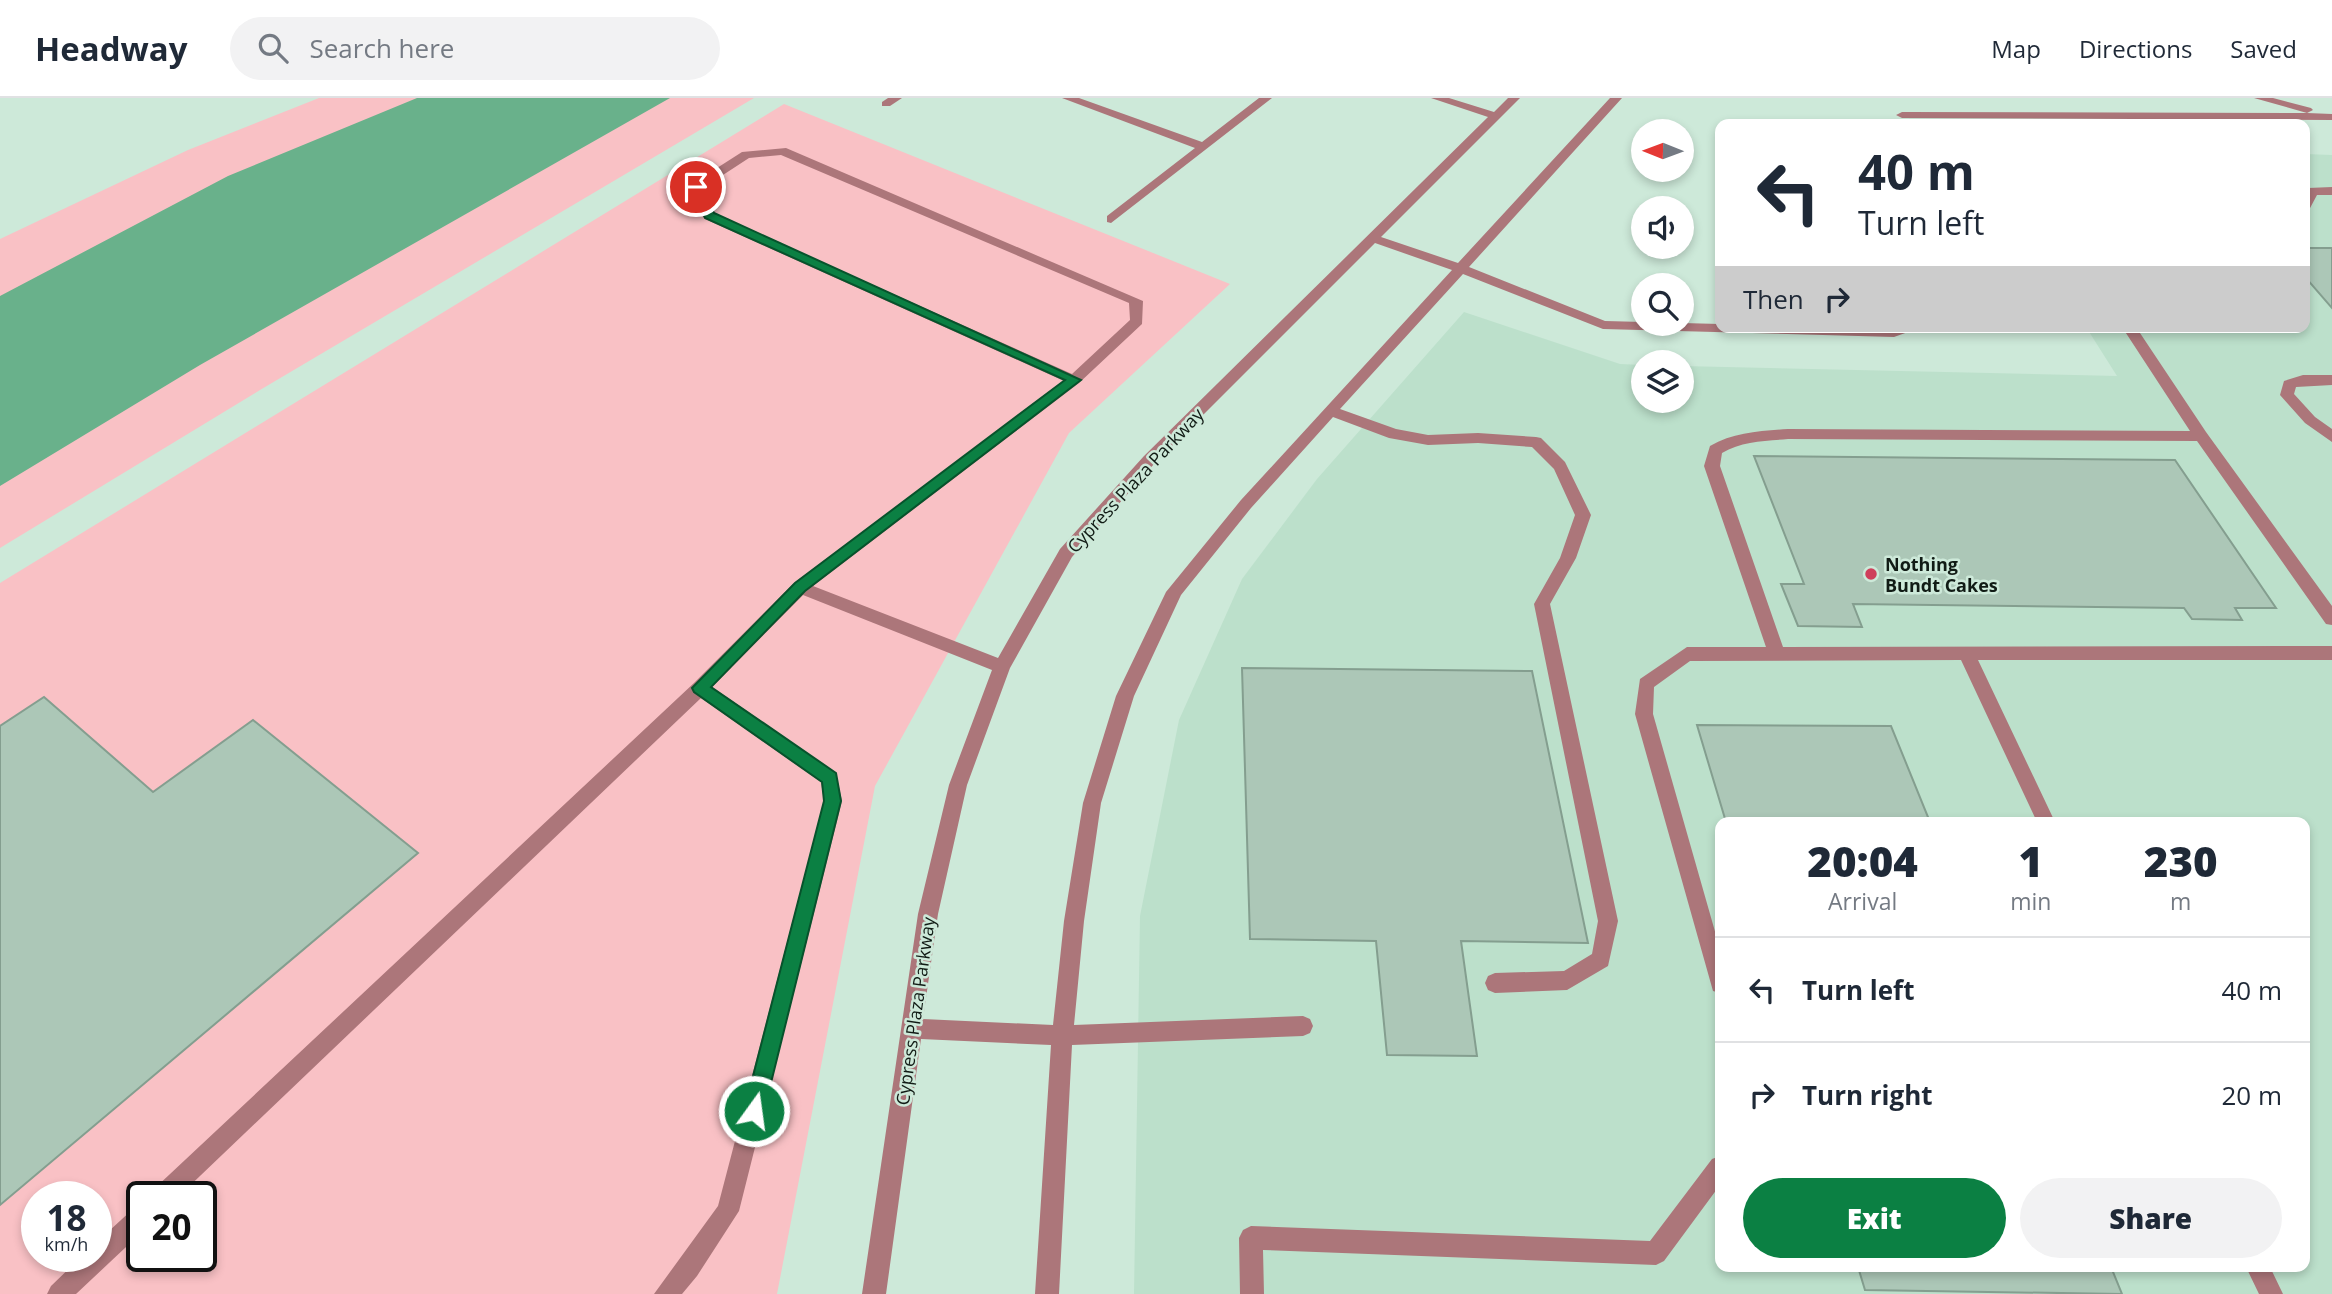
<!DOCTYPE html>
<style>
:root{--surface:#fff;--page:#f2f2f3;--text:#1f2937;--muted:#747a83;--line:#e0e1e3;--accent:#0b8043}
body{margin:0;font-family:"Open Sans",sans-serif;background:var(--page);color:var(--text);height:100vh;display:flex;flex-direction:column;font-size:26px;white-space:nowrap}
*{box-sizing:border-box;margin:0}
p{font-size:23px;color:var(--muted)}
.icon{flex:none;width:38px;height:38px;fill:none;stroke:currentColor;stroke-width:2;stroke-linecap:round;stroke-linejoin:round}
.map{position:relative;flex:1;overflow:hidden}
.side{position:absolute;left:1715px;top:719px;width:595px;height:455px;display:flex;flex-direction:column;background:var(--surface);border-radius:14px;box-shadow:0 4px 10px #0003}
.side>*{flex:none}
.hud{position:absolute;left:1715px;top:21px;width:595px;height:214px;border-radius:14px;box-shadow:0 4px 10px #0003;background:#fff;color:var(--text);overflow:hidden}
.needle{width:46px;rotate:271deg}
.buttons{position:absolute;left:1631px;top:21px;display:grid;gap:14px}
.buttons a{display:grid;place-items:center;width:63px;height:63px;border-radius:50%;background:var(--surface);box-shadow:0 4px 10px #0003;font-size:35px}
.speed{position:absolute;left:21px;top:1083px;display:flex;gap:14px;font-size:35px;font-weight:700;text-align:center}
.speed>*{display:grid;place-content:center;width:91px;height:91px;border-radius:50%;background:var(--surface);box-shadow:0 4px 10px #0003;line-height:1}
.speed small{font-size:18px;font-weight:400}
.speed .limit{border:4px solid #111;border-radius:10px;background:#fff;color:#111}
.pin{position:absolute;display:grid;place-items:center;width:60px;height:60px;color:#fff;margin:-30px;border:4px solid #fff;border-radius:50%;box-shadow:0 2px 7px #0007}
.me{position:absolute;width:77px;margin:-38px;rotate:14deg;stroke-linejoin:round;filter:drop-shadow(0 0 5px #0008)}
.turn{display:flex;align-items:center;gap:24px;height:147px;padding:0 28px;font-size:32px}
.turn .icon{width:91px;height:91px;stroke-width:2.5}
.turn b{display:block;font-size:49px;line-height:60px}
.then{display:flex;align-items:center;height:66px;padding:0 28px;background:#0003;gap:14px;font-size:26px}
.eta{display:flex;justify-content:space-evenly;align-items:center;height:119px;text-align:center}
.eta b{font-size:42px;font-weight:800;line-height:49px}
.primary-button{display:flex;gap:14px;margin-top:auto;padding:14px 28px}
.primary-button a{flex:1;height:80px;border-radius:42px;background:var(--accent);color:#fff;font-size:28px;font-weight:800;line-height:80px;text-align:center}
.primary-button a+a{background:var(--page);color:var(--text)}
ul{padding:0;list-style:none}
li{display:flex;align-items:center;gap:21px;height:105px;padding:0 28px;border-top:2px solid var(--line)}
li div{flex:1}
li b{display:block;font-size:26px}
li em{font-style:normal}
header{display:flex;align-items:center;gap:42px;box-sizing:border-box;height:98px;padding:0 35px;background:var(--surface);border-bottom:2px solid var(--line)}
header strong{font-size:33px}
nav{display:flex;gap:38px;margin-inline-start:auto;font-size:24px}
.search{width:490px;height:63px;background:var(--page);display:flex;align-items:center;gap:18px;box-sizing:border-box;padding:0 24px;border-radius:38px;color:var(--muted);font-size:26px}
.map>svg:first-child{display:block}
.built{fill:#bce0cb;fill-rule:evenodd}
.green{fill:#f9c1c5;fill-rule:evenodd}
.water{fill:#69b18b}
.building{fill:#acc7b7;stroke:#849e8f;stroke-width:2}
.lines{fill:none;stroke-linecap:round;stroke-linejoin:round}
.minor{fill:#ac767a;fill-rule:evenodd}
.route{fill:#0b8043;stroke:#07532c;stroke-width:2}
.poi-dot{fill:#cf3f5b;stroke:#cde9d9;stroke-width:2.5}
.labels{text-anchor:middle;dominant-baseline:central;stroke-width:5;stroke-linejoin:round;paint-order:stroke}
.street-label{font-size:18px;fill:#111b15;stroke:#cde9d9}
.poi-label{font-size:18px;font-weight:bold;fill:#111b15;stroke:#cde9d9;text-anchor:start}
</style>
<header>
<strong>Headway</strong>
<div class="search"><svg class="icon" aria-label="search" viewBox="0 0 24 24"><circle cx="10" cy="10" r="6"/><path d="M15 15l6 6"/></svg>Search here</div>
<nav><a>Map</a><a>Directions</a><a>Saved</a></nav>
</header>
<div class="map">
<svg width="2332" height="1196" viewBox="0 0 2332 1196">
<rect width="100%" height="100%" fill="#cde9d9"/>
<path class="built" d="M2305,56l27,1v1139h-1198l6,-378 39,-196 63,-141 75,-100 147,-167 156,52 23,1v36h39v-35l435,10 -31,-49h219zM1720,724h585v445h-585z"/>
<path class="green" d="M319,0h435l-494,292 -260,158v-309l188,-89z
M784,6l446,180 -161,149 -194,353 -98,508h-777v-711zM37,1099h59v59h-59zM142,1099h59v59h-59z"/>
<path class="water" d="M417,0h253l-470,267 -200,121v-190l228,-120z"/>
<path class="building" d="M2305,150h27v60l-27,-31z
M1754,358l421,4 101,148h-41l7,12 -50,-1 -8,-11 -331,-4 9,23 -64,-1 -17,-42h23z
M1242,570l290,3 56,272 -127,-2 16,115 -90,-1 -11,-114 -126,-2z
M44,599l109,95 100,-72 165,133 -418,352v-479z
M1697,627l194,1 39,96h-204z
M1858,1169h253l11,27 -257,-4z"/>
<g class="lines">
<path class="minor" d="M888,0h14l-12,8h-8v-4z
M1062,0h17l123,44 57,-44h13l-161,125 -4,-1v-6l88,-68z
M1431,0h18l45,14 14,-14h12l-139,139 77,26 152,-165h12l-153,169 136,54 115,3v3h202l-28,10 -291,-8 -140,-55 -123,135 56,20 32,6 50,-2 58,4 5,1 24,24 26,53 -15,43 -26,46 68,317 -10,45 -41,24 -72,3 -7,-3 -3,-7 3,-7 7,-3 69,-2 28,-17 6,-33 -64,-317 26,-46 15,-43 -21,-46 -22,-22 -54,-4 -50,2 -39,-7 -56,-21 -82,91 -70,87 -47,101 -33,107 -17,118 -10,104 229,-9 7,3 3,7 -3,7 -7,3 -231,9 -13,249h-24l16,-249 -130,-6 -35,255h-24l56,-380 31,-129 43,-115 -189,-75 -91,92 124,86 6,28 -103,410 -42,65 -15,18h-28l64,-88 106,-405 -3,-19 -120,-84 -523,499h-27l3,-8 540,-506 100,-100 270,-202 -359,-162 -15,-32 2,-3 50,-32 44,-4 357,153 -1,23 -63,59 -266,203 185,72 62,-109 84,-93 344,-339zM781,57l348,148 1,17 -58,54 -358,-160 -11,-26 46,-30zM1375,145l77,27 -211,230 -75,92 -50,104 -33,107 -19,118 -11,104 -130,-6 15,-105 29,-129 43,-117 62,-111 82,-93z
M2254,0h19l38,10 2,2 -6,3 25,1v6l-430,-2 -6,-3 6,-3 405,1z
M2332,89v8h-15l-8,15 -4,1v-17l3,-6z
M2122,229h14l70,105 126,174v19l-6,-1 -129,-183 -409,-2c-23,2 -46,2 -66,14l-2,13 63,181 549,-1v14h-354l77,162h-18l-76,-162 -271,1 -36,26 -1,27 67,235v44l-7,-2 -78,-277 5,-35 47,-32h79l-62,-181 6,-20c24,-14 51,-15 78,-17l402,2z
M2303,277h29v10l-36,2 -2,7 21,23 17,12v13l-27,-19 -25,-28 4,-14z
M1720,1058v29l-56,76 -8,4 -393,-15 1,44h-24l-1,-56 4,-8 8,-4 399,15 62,-82z
M142,1107v27l-66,62h-29l4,-8 31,-30h14v-13l38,-35z
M2246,1169h24l13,27h-24z"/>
</g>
<path class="route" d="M692,87h8l14,28 367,167 -276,211 -94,96 125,86 5,28 -77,310 -3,7 -7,2 -7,-2 -3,-7 80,-310 -2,-19 -128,-90 -2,-4 103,-105 270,-203 -360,-162 -15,-31z"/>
<circle class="poi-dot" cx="1871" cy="476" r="7"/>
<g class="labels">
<g class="street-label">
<text transform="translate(1135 382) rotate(-47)">Cypress Plaza Parkway</text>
<text transform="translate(915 913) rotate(-82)">Cypress Plaza Parkway</text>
</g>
<g class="poi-label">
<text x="1885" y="466">Nothing<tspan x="1885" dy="21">Bundt Cakes</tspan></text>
</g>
</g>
</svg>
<div class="buttons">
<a><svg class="needle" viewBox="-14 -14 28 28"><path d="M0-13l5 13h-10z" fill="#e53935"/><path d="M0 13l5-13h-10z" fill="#747a83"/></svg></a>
<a><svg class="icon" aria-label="sound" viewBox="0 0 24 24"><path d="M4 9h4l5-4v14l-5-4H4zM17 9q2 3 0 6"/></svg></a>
<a><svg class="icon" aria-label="search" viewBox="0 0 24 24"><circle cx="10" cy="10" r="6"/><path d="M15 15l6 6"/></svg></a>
<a><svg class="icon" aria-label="layers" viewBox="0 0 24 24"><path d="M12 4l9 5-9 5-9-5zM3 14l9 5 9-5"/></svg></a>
</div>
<div class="speed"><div>18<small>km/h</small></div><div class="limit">20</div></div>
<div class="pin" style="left:696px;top:89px;background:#d93025"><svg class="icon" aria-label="arrive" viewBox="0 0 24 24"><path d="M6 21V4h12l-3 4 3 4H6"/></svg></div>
<svg class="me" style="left:754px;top:1013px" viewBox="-20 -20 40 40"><circle r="17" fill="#0b8043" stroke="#fff" stroke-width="3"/><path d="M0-11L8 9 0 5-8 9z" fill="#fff"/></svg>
<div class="hud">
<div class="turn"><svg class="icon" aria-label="left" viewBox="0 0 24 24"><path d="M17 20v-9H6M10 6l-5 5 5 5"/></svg><div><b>40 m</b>Turn left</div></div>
<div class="then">Then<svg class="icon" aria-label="right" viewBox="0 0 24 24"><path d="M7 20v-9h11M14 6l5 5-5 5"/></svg></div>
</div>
<section class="side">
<div class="eta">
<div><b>20:04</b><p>Arrival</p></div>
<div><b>1</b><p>min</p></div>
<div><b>230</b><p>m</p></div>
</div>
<ul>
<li><svg class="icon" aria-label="left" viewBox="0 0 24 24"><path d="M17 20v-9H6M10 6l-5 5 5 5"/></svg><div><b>Turn left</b></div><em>40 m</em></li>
<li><svg class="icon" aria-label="right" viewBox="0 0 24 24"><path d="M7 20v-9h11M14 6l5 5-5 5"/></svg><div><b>Turn right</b></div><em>20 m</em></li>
</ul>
<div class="primary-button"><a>Exit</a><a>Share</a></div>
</section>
</div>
